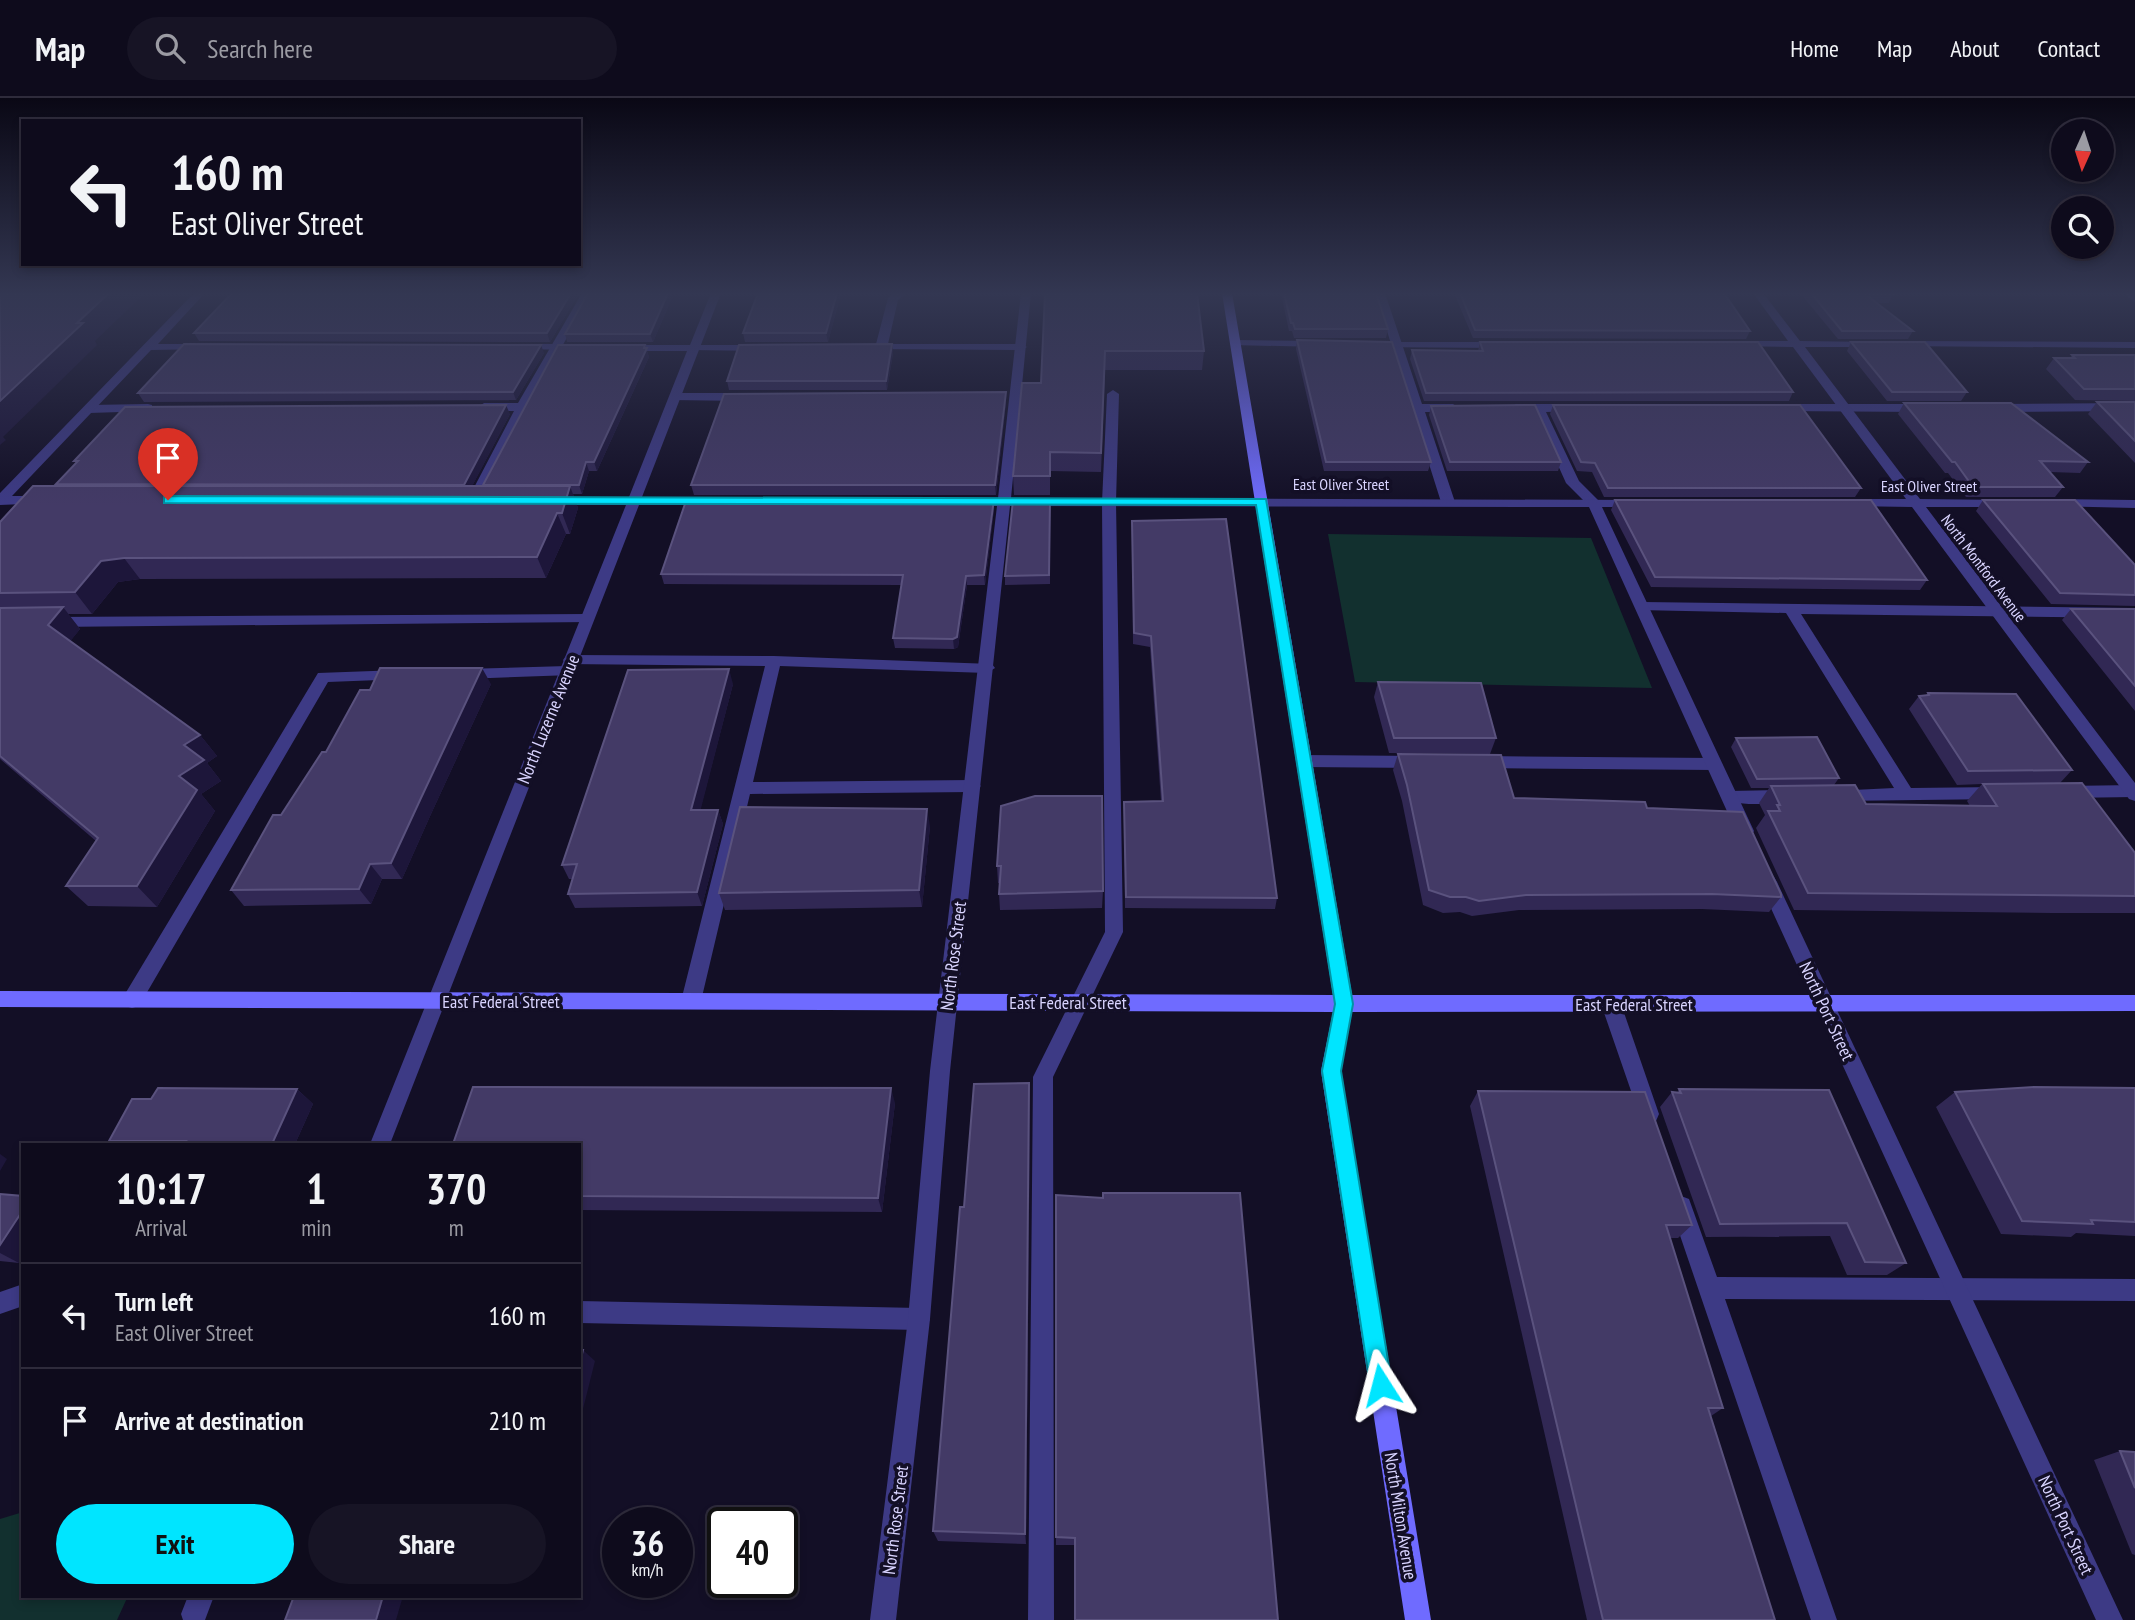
<!DOCTYPE html>
<style>
:root{--surface:#0e0b1c;--page:#171425;--text:#f1f3f6;--muted:#9b9ba3;--line:#2e2b3b;--accent:#00e5ff}
body{margin:0;font-family:"PT Sans Narrow",sans-serif;background:var(--page);color:var(--text);height:100vh;display:flex;flex-direction:column;font-size:26px;white-space:nowrap}
*{box-sizing:border-box;margin:0}
p{font-size:23px;color:var(--muted)}
.icon{flex:none;width:38px;height:38px;fill:none;stroke:currentColor;stroke-width:2;stroke-linecap:round;stroke-linejoin:round}
.map{position:relative;flex:1;overflow:hidden}
.sheet{position:absolute;left:21px;top:1045px;width:560px;height:455px;display:flex;flex-direction:column;background:var(--surface);border-radius:0px;box-shadow:0 4px 10px #0003,0 0 0 2px var(--line)}
.sheet>*{flex:none}
.guide{position:absolute;left:21px;top:21px;width:560px;height:147px;border-radius:0px;box-shadow:0 4px 10px #0003,0 0 0 2px var(--line);background:#0e0b1c;color:var(--text);overflow:hidden}
.needle{width:46px;rotate:183deg}
.buttons{position:absolute;left:2051px;top:21px;display:grid;gap:14px}
.buttons a{display:grid;place-items:center;width:63px;height:63px;border-radius:50%;background:var(--surface);box-shadow:0 4px 10px #0003,0 0 0 2px var(--line);font-size:35px}
.speed{position:absolute;left:602px;top:1409px;display:flex;gap:14px;font-size:35px;font-weight:700;text-align:center}
.speed>*{display:grid;place-content:center;width:91px;height:91px;border-radius:50%;background:var(--surface);box-shadow:0 4px 10px #0003,0 0 0 2px var(--line);line-height:1}
.speed small{font-size:18px;font-weight:400}
.speed .limit{border:4px solid #111;border-radius:10px;background:#fff;color:#111}
.pin{position:absolute;display:grid;place-items:center;width:60px;height:60px;color:#fff;margin:-72px -30px;border-radius:50% 50% 50% 0;rotate:-45deg;box-shadow:0 0 7px #0007}
.pin .icon{rotate:45deg}
.me{position:absolute;width:77px;margin:-38px;rotate:351deg;stroke-linejoin:round;filter:drop-shadow(0 0 5px #0008)}
.turn{display:flex;align-items:center;gap:24px;height:147px;padding:0 35px;font-size:32px}
.turn .icon{width:91px;height:91px;stroke-width:2.5}
.turn b{display:block;font-size:49px;line-height:60px}
.eta{display:flex;justify-content:space-evenly;align-items:center;height:119px;text-align:center}
.eta b{font-size:42px;font-weight:800;line-height:49px}
.primary-button{display:flex;gap:14px;margin-top:auto;padding:14px 35px}
.primary-button a{flex:1;height:80px;border-radius:42px;background:var(--accent);color:#111;font-size:28px;font-weight:800;line-height:80px;text-align:center}
.primary-button a+a{background:var(--page);color:var(--text)}
ul{padding:0;list-style:none}
li{display:flex;align-items:center;gap:21px;height:105px;padding:0 35px;border-top:2px solid var(--line)}
li div{flex:1}
li b{display:block;font-size:26px}
li em{font-style:normal}
header{display:flex;align-items:center;gap:42px;box-sizing:border-box;height:98px;padding:0 35px;background:var(--surface);border-bottom:2px solid var(--line)}
header strong{font-size:33px}
nav{display:flex;gap:38px;margin-inline-start:auto;font-size:24px}
.search{width:490px;height:63px;background:var(--page);display:flex;align-items:center;gap:18px;box-sizing:border-box;padding:0 24px;border-radius:38px;color:var(--muted);font-size:26px}
.map>svg:first-child{display:block}
.green{fill:#12302f}
.lines{fill:none;stroke-linecap:round;stroke-linejoin:round}
.lane{fill:#3d3a85;fill-rule:evenodd}
.street{fill:#3d3a85;fill-rule:evenodd}
.secondary{fill:#6f6bff;fill-rule:evenodd}
.wall{fill:#312854}
.shaded-wall{fill:#1d163a}
.building{fill:#433a66;stroke:#5a527e;stroke-width:2}
.route{fill:#00e5ff;stroke:#0095a6;stroke-width:2}
.labels{text-anchor:middle;dominant-baseline:central;stroke-width:7;stroke-linejoin:round;paint-order:stroke}
.far-street-label{font-size:16px;fill:#d9d4ff;stroke:#130f26}
.street-label{font-size:18px;fill:#d9d4ff;stroke:#130f26}
</style>
<header>
<strong>Map</strong>
<div class="search"><svg class="icon" aria-label="search" viewBox="0 0 24 24"><circle cx="10" cy="10" r="6"/><path d="M15 15l6 6"/></svg>Search here</div>
<nav><a>Home</a><a>Map</a><a>About</a><a>Contact</a></nav>
</header>
<div class="map">
<svg width="2135" height="1522" viewBox="0 0 2135 1522">
<rect width="100%" height="100%" fill="#130f26"/>
<path class="green" d="M1328,436l263,4 61,150 -297,-6z
M23,1414v84h105l-11,24h-117v-101z"/>
<g class="lines">
<path class="lane" d="M582,195h10l-64,114 -47,94 -2,3h-10l-2,-3 47,-90h-30l-6,-4 6,-4h34z
M894,195h13l-9,7 -10,44h133l6,3 -6,3 -155,-1v-4l10,-1 12,-46z
M1375,195h10l37,111h31l6,4 -6,4h-28l30,90 -2,3h-10l-2,-3z
M2123,195h11l1,9z
M695,247h67l6,3 -6,3 -71,-1 -2,-2z
M1113,292l6,4 -3,108 7,430 -70,145 1,543h-26l5,-543 72,-145 -3,-430 5,-108z
M675,295h71l6,4 -6,4 -75,-1 -2,-3z
M2135,305v8l-140,1 -6,-4 6,-4z
M148,306l4,1v6l-63,2 -6,-4 6,-4z
M1575,306l6,4 -2,3 -33,1 33,69 22,22 -7,4 -5,-1 -23,-23 -32,-71h-18l-6,-4 6,-4z
M1778,306h147l6,4 -6,4 -151,-1 -2,-3z
M1643,504l492,6v10l-334,-4 110,174 88,-1 8,6 -8,6 -161,2 -8,-6 2,-4 62,-3 -108,-175 -148,-3 -2,-3 2,-3z
M587,516l5,2 2,3 -2,3 -540,5 -7,-5 7,-5z
M571,557l203,1 218,8 3,4 -8,5 -207,-7 -27,116 220,-2 8,6 -8,6 -223,2 -49,207 -3,6 -7,2 -7,-2 -3,-6 84,-335 -199,-2 -3,-4 3,-4z
M567,568l8,5 -3,4 -109,4 -8,-5 8,-5z
M400,572l8,5 -3,4 -77,3 -189,324 -7,2 -7,-2 -3,-6 3,-6 193,-321z
M1304,657l116,1 8,6 -8,6 -116,-1 -8,-6z
M1480,658l234,2 8,6 -8,6 -234,-2 -8,-6z
M2135,687v12l-70,1 -8,-6 8,-6z
M1785,692l8,6c-7,10 -65,11 -72,1l8,-6z
M1611,898l7,2 3,6 38,110 -3,7 -7,2 -7,-2 -3,-7 -38,-110 3,-6z
M1681,1098l8,3 28,78 418,2v22l-410,-2 112,321h-26l-141,-414 3,-7z
M23,1186v22l-23,8v-22z
M579,1203l340,7 8,3 3,8 -3,8 -8,3 -340,-7z"/>
<path class="street" d="M194,195h11l-47,51h46l4,1v4l-57,1 -139,146h30l5,1v6l-47,2v-12z
M711,195h10l-79,204h69l7,4 -7,4h-72l-249,639h-20l256,-639h-73l-7,-4 7,-4h76l58,-146h-63l-6,-3 6,-3h66z
M1021,195h10l-20,205 632,2 2,3 -7,4h-36l152,324 -3,5h-12l-3,-5 -147,-324 -579,-1 -60,565 -20,248 -34,301h-26l38,-301 22,-248 67,-565h-27l-7,-4 7,-4h28z
M1753,195h10l37,48 76,1 2,2 -6,3h-67l115,152 87,1v6l-5,1h-76l209,276v18l-6,-2 -217,-292 -65,-1v-6l5,-1h54l-113,-152 -61,-1v-4l4,-1h52z
M1236,242l84,1 6,3 -6,3 -88,-2 -2,-2z
M1904,243l231,1v6l-235,-2 -2,-2z
M1372,244h129l6,3 -6,3 -133,-1v-4z
M519,246h59l6,3 -6,3 -63,-1 -2,-2z
M2055,401l80,1v8l-85,-2v-6z
M1768,777l6,2 3,5 346,738h-27l-337,-738 3,-5z
M188,1498h26l-9,24h-22l-2,-6z"/>
<path class="secondary" d="M1222,195h10l120,702h783v16l-783,1 -11,59 90,549h-26l-84,-549 12,-59 -1333,-5v-16l1333,4z"/>
</g>
<path class="wall" d="M579,195l-29,49 -351,-1 -5,-8z
M674,195l-21,49h-86l-2,-8z
M841,195l-13,49h-83l-2,-9z
M1045,195l159,58 -2,19h-97l-4,102 -51,-1v24h-36l-1,-19 28,-93z
M1281,195h95l12,36 -2,9h-92l-2,-7h-3z
M1454,195h270l26,38 -4,8 -273,-1z
M1800,195h92l1,1 -4,9h-13l37,28 -5,8h-70z
M1297,242l134,122 -3,9h-104l-28,-122z
M1480,244l313,50 -4,9h-365l-14,-42 2,-9 66,1z
M1851,244l116,50 -6,9h-74l-40,-50z
M892,246l1,9 -6,37h-158l-2,-9z
M646,250l3,9 -52,114h-8l-7,23h-9l5,14 -8,26h-4l-20,44 -406,1 -22,3 -26,32h-24l12,15 -10,12 130,94 17,21 -10,7 14,18 -20,13 14,17 -58,96 -69,-1 -22,-20 30,-45 -96,-82v-237l57,-36 -1,-2 20,-21 -2,-2 436,-47 -38,72h12l-1,-1z
M544,255l-28,47 -372,2 -6,-9z
M2072,257h63v46l-60,-1 -29,-31 8,-11h16z
M1006,294v10l-10,93h-302l-3,-10z
M2097,304h38v61l-47,-49z
M1904,305l184,59 -8,11 -30,-1 13,15 -8,10h-89l-18,-24h-3l-47,-59z
M1553,307l308,83 -6,9h-251l-12,-25 -15,-1 -27,-57z
M1431,308l130,56 -3,9h-111l-18,-56z
M1050,402v84l-45,1v-9z
M1615,402l312,80 -7,10 -269,-3 -40,-77z
M1983,402l152,65v41l-84,-2 -75,-93z
M994,411l-9,76h-18l-9,62 -4,2 -59,-1 -2,-10 8,-53 -237,-1 -3,-10z
M1132,423l145,377 -2,11 -150,-1 -1,-106 37,-1 -11,-154 -17,-3z
M2071,511h64v102l-73,-91z
M1378,584l118,56 -6,16 -101,-1 -15,-56z
M491,586l-60,130 -29,65h-20l-11,25 -127,2 -13,-16 50,-75 45,-63z
M733,586l-33,126h18l5,14 -21,82 -127,2 -7,-14 4,-15h-3l-7,-14z
M1928,595l144,77 -12,13 75,70v60h-82l-259,-3 -38,-82 9,-13 -6,-12 10,-15h-18l-20,-41 5,-9 103,40 -5,7 32,19 104,2 -3,-5 15,-17 -25,1 -48,-76 10,-13 7,-1z
M1398,656l116,44 133,10 134,89 -12,15 -67,-3 -183,1 -47,6 -12,-4 -17,1 -20,-8 -21,-104 -9,-31z
M1001,708l102,85 -1,17 -102,2 -1,-16 1,-11h-2l-1,-17z
M930,728l-8,81 -197,3 -6,-17z
M1029,985l1,21 -4,440 -88,-3 -5,-10 31,-324z
M2135,990v148l-59,-3 -5,4 -70,-3 -65,-127 19,-15z
M297,991l16,15 -18,40h-180l-6,-3 42,-42z
M1679,991l227,174 -19,12h-40l-17,-39 -124,1 -46,-130 12,-15 5,1z
M1478,993l214,134 -14,13h-8l53,170 -12,8 64,204h-188l-117,-514z
M895,1005l-13,109 -303,-2v-66z
M0,1096l19,69 -19,-2z
M1056,1097l47,3 -28,347h-19z
M2120,1353l15,1v103l-3,-1 -38,-94z"/>
<path class="shaded-wall" d="M109,195h36l-50,48 2,4 -94,92 3,3 -6,5v-44l77,-78z
M571,195h8l-29,49 -3,-9z
M668,195h6l-21,49 -3,-8z
M837,195h4l-13,49 -2,-9z
M892,246l1,9 -6,37 -1,-9z
M541,247l3,8 -28,47 -3,-8z
M645,247l4,12 -52,114 -3,-9z
M1006,294v10l-10,93 -1,-10z
M506,307l4,9 -42,80 -4,-9z
M586,364l3,9 -7,23 -3,-9z
M570,388l8,22 -8,26 -8,-21z
M994,401v10l-9,76 -1,-10z
M557,415l9,21 -20,44 -9,-21z
M124,460l16,21 -22,3 -26,32 -17,-22 26,-31z
M966,478l1,9 -9,62 -4,2 -1,-10z
M63,509l17,22 -14,18 -18,-22z
M482,570l9,16 -60,130 -29,65 -11,-16 30,-65z
M729,571l4,15 -36,140 -6,-14z
M200,637l17,21 -10,7 14,18 -20,13 14,17 -58,96 -20,-21 42,-110 5,-31z
M927,711l3,17 -8,81 -3,-17z
M718,712l5,14 -21,82 -5,-14z
M370,766l12,15 -11,25 -12,-15z
M1029,985l1,21 -4,440 -1,-10z
M891,990l4,15 -13,109 -4,-14z
M297,991l16,15 -18,40h-23z
M0,1056l7,5 -7,12z
M23,1112v47l-4,6 -19,-10v-8z
M583,1252l12,11 -16,64v-59z
M383,1498h20l-7,24h-20z"/>
<path class="building" d="M0,195h109l-32,30h6l-83,78z
M232,195h339l-24,40h-353z
M588,195h80l-18,41h-85z
M758,195h79l-11,40h-83z
M1045,195h152l7,58h-99l-4,102 -51,-1v24h-37l9,-93h19z
M1284,195h92l12,36h-93l-2,-6h-2z
M1460,195h264l26,38 -275,-1z
M1811,195h81l1,1h-28l48,37h-71z
M1297,242l95,2 39,120h-105z
M1480,244h278l35,50 -367,1 -14,-43 71,1z
M1851,244h74l42,50h-75z
M184,246l357,1 -28,47 -375,1z
M892,246l-6,37h-159l12,-36z
M558,247h87l-1,3h3l-53,114h-8l-7,23h-96z
M2072,257h63v34h-51l-30,-31h21z
M1006,294l-11,93h-304l33,-91z
M2097,304h38v39z
M1904,305h107l77,59 -48,-1 23,26h-90l-18,-25h-3z
M506,307l-42,80 -408,-1 22,-23h-4l51,-54z
M1535,307l26,57h-111l-19,-56z
M1553,307h247l61,83h-253l-13,-25 -14,-1z
M33,388h537l-8,27h-5l-20,44 -413,1 -23,3 -26,31 -75,1v-71z
M687,400l307,1 -10,76 -18,1 -9,61 -4,2 -60,-1 10,-63 -242,-1z
M1013,402h37l-1,75 -44,1z
M1615,402h256l56,80 -272,-3z
M1983,402h92l60,65v30l-75,-2z
M1226,421l51,379 -151,-1 -2,-95 39,-1 -12,-165 -17,-3 -2,-112z
M63,509l-15,18 152,110 -16,10 20,15 -25,16 18,14 -60,96h-71l32,-48 -98,-82v-148z
M2071,511h64v77z
M380,570h102l-61,130 -30,65 -21,1 -11,25 -128,1 42,-75h8l41,-63h4l34,-62h10z
M729,571l-38,141h27l-21,82 -129,2 9,-30 -15,1 66,-195z
M1378,584l103,1 15,55h-102z
M1928,595l88,1 56,76 -104,1 -49,-75 10,-1z
M1817,639l22,41 -82,1 -21,-41z
M1398,656l103,1 13,43 131,4 2,6 96,4 38,82v3l-69,-3 -186,1 -47,6 -13,-4h-16l-21,-7 -22,-105z
M2082,685l53,70v43l-327,-3 -40,-82h12l-3,-6h3l-9,-19 84,-1 11,19 119,2h12l-14,-22z
M1035,698h67l1,95 -104,3 2,-28h-4l4,-60z
M740,709l187,2 -8,81 -200,3z
M1029,985l-4,451 -92,-3 27,-324h4l10,-123z
M473,989l418,1 -13,110 -299,-2v-52h-126z
M2034,989l101,1v134l-44,-2 2,4 -71,-3 -67,-129z
M158,990l139,1 -25,55h-88l2,-3h-77l23,-42h19z
M1679,991l150,1 77,173 -41,-1 -18,-39 -127,1 -48,-132 9,1z
M1478,993l167,1 47,133h-26l57,183h-15l67,212h-172z
M1103,1095h137l38,427h-203v-82l-19,-1v-342l47,3z
M0,1096l23,2v14l-23,35z
M579,1252h4l-4,16z
M2120,1353l15,1v36z
M294,1498h89l-7,24h-91z"/>
<linearGradient id="sky" x2="0" y2="1"><stop stop-color="#0a0815"/><stop offset="0.48" stop-color="#333752"/><stop offset="1" stop-color="#333752" stop-opacity="0"/></linearGradient>
<rect width="2135" height="408" fill="url(#sky)"/>
<path class="route" d="M168,398l1098,3 87,505 -12,67 51,314 -3,8 -8,3 -8,-3 -3,-8 -48,-314 13,-67 -79,-499 -1092,-2v-6z"/>
<g class="labels">
<g class="far-street-label">
<text x="1341" y="386">East Oliver Street</text>
<text x="1929" y="388">East Oliver Street</text>
<text transform="translate(1984 470) rotate(53)">North Montford Avenue</text>
</g>
<g class="street-label">
<text transform="translate(548 621) rotate(-68)">North Luzerne Avenue</text>
<text transform="translate(953 858) rotate(-83)">North Rose Street</text>
<text x="501" y="903">East Federal Street</text>
<text x="1068" y="904">East Federal Street</text>
<text x="1634" y="906">East Federal Street</text>
<text transform="translate(1827 913) rotate(65)">North Port Street</text>
<text transform="translate(1401 1418) rotate(81)">North Milton Avenue</text>
<text transform="translate(895 1422) rotate(-83)">North Rose Street</text>
<text transform="translate(2066 1427) rotate(65)">North Port Street</text>
</g>
</g>
</svg>
<div class="buttons">
<a><svg class="needle" viewBox="-14 -14 28 28"><path d="M0-13l5 13h-10z" fill="#e53935"/><path d="M0 13l5-13h-10z" fill="#9b9ba3"/></svg></a>
<a><svg class="icon" aria-label="search" viewBox="0 0 24 24"><circle cx="10" cy="10" r="6"/><path d="M15 15l6 6"/></svg></a>
</div>
<div class="speed"><div>36<small>km/h</small></div><div class="limit">40</div></div>
<div class="pin" style="left:168px;top:402px;background:#d93025"><svg class="icon" aria-label="arrive" viewBox="0 0 24 24"><path d="M6 21V4h12l-3 4 3 4H6"/></svg></div>
<svg class="me" style="left:1381px;top:1287px" viewBox="-20 -20 40 40"><path d="M0-17L14 15 0 8-14 15z" fill="#00e5ff" stroke="#fff" stroke-width="4"/></svg>
<div class="guide">
<div class="turn"><svg class="icon" aria-label="left" viewBox="0 0 24 24"><path d="M17 20v-9H6M10 6l-5 5 5 5"/></svg><div><b>160 m</b>East Oliver Street</div></div>
</div>
<section class="sheet">
<div class="eta">
<div><b>10:17</b><p>Arrival</p></div>
<div><b>1</b><p>min</p></div>
<div><b>370</b><p>m</p></div>
</div>
<ul>
<li><svg class="icon" aria-label="left" viewBox="0 0 24 24"><path d="M17 20v-9H6M10 6l-5 5 5 5"/></svg><div><b>Turn left</b><p>East Oliver Street</p></div><em>160 m</em></li>
<li><svg class="icon" aria-label="arrive" viewBox="0 0 24 24"><path d="M6 21V4h12l-3 4 3 4H6"/></svg><div><b>Arrive at destination</b></div><em>210 m</em></li>
</ul>
<div class="primary-button"><a>Exit</a><a>Share</a></div>
</section>
</div>
